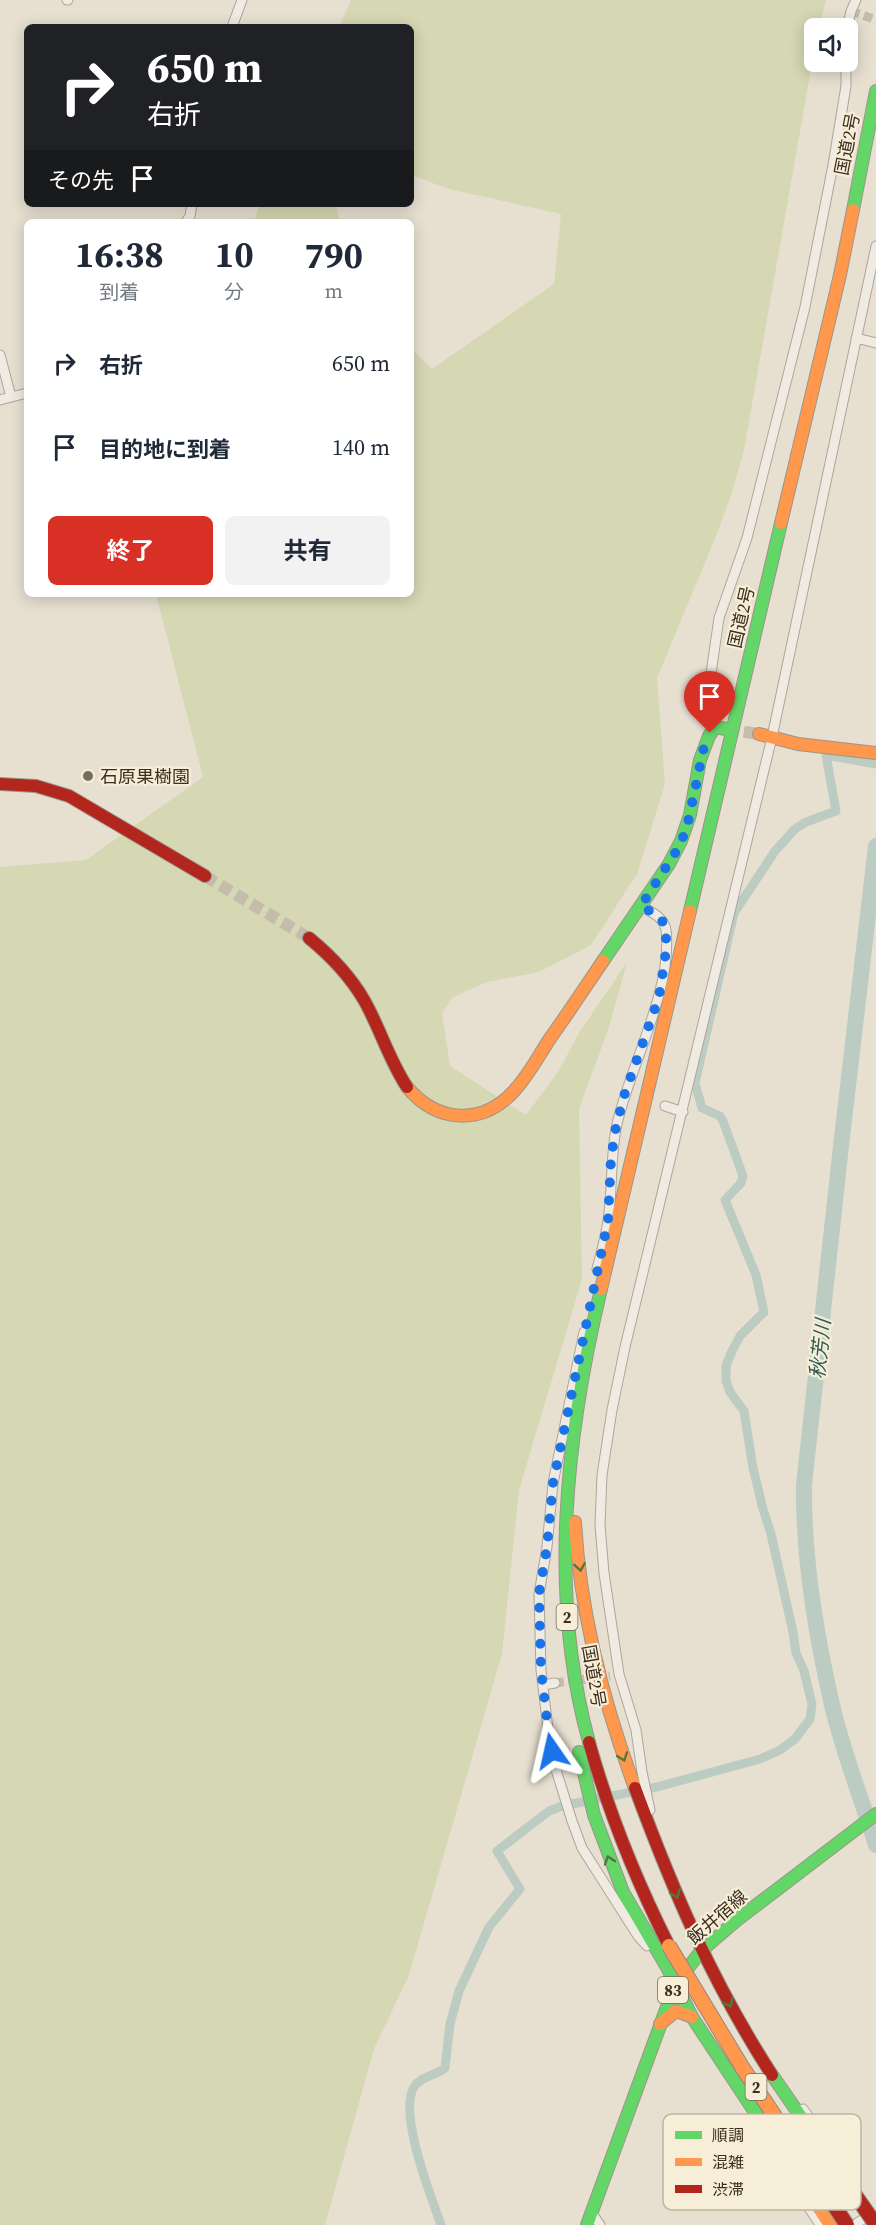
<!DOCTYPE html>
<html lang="ja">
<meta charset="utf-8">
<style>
:root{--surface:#fff;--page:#f2f2f3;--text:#1f2937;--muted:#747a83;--accent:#d93025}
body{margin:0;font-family:"Source Serif 4","Noto Sans JP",serif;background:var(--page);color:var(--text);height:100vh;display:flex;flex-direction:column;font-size:22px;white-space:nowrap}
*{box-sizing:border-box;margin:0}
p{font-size:20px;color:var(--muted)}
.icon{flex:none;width:33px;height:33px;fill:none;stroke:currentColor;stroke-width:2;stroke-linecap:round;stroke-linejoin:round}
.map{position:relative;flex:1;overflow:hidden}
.panel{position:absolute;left:24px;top:219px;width:390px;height:378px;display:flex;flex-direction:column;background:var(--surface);border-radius:9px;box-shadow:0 3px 15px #0003}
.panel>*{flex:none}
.banner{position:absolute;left:24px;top:24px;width:390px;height:183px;border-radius:9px;box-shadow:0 3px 15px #0003;background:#202124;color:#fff;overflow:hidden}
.controls{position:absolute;left:804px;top:18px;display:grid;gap:12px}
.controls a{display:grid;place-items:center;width:54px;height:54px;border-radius:9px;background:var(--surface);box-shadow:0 3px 15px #0003;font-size:30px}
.pin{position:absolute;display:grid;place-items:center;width:51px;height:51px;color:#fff;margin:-62px -26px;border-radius:50% 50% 50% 0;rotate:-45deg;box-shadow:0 0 6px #0007}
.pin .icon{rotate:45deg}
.me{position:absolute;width:66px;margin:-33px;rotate:349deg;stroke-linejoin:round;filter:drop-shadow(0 0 4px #0008)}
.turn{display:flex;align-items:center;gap:21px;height:126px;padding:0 24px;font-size:27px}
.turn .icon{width:78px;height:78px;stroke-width:2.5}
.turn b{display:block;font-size:42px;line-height:51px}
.then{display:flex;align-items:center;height:57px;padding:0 24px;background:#0003;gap:12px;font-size:22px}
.eta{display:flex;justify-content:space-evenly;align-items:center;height:102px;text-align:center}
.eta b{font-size:36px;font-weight:700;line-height:42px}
.cta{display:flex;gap:12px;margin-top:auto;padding:12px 24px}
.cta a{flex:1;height:69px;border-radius:9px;background:var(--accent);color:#fff;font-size:24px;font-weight:700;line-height:69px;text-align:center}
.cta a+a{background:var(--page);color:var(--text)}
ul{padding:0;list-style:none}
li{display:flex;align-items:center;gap:18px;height:84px;padding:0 24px}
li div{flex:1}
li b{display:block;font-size:22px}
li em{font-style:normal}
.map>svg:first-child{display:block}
.green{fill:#d6d7b3}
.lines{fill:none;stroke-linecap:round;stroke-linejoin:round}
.canal{stroke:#bcccc2;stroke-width:9}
.river{stroke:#bcccc2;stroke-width:16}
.street-tunnel{stroke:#c5bcae;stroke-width:9;stroke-dasharray:9 4.5;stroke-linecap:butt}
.secondary-tunnel{stroke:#c5bcae;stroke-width:12;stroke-dasharray:12 6;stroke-linecap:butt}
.street-casing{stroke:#ada599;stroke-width:11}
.fast-casing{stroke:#9c958a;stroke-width:14}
.slow-casing{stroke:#9c958a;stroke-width:14}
.jam-casing{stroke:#9c958a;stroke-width:14}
.street{stroke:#efebe3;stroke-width:9}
.fast{stroke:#63d668;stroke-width:12}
.slow{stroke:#ff974d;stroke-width:12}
.jam{stroke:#b3261e;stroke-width:12}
.slow-bridge-casing{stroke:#928b80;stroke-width:16;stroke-linecap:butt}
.jam-bridge-casing{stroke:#928b80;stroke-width:16;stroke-linecap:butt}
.slow-bridge{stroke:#ff974d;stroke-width:14}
.jam-bridge{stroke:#b3261e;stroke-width:14}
.oneway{stroke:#4e7a40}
.route{stroke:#1a73e8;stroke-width:10;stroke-dasharray:0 18}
.poi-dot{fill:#786c5e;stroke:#f7eed8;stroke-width:2}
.labels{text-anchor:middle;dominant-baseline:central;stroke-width:4.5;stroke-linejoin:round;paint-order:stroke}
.shield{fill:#f7eed8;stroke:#756857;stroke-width:1.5}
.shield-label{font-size:16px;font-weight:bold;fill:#3d2e20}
.street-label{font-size:18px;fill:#3d2e20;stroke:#f7eed8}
.poi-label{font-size:18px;fill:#3d2e20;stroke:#f7eed8;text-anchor:start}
.water-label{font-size:20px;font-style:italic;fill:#2f5d5a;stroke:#f7eed8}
.key{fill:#f7eed8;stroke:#bfb4a1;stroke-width:1.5}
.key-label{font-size:16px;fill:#3d2e20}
</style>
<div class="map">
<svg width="876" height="2225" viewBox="0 0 876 2225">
<rect width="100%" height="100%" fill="#e7e0d1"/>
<path class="green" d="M351,0h475l-7,28h-5v24l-70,398 -12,43 -16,43 -59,142 8,106 -28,90 -46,71 -52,27 -52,10 -34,15 -11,16 8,53 76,49 32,-43 21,-39 48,-71 -18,65 -30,82 3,170 -63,211 -17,164 -93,321 -35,74 -49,176h-325v-1358l86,-7 117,-83 -47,-183h255v-246l21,21 122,-85 7,-70 -112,-25 -38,-14v-148h-72z
M260,204h76l4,18h-86z"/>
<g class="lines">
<path class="canal" d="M572,1804l85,-17 103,-28 20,-9 15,-11 15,-20 2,-15 -8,-33 -8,-18 -3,-21 -22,-98 -8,-25 -10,-41 -9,-57 -14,-19 -4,-11v-15l6,-15 8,-15 24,-24 -8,-37 -31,-75 16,-17 2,-7 -20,-55 -3,-5 -18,-8 -7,-25 39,-170 41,-62 20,-22 11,-7 30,-11 -10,-56 50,9
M441,2225c-10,-29 -43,-112 -27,-138 7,-11 21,-11 31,-19l5,-44 9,-33 30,-64 31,-38 -23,-38 52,-40 13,-5"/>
<path class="river" d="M876,846l-35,300 -37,339c-1,75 12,151 29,224 11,46 29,91 43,136"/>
<path class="street-tunnel" d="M851,11l25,9
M555,1683l55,-7"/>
<path class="secondary-tunnel" d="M726,729l33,5
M205,876l104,62"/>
<defs>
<path id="street" d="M67,0h1
M232,27l10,-27
M847,28l4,-17 5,-11
M186,222l4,-6 2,-12
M856,338l20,5
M0,355l11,42
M0,400l27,-7
M715,727l-6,-8 -3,-11 13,-90 28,-80 58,-231 28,-142 13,-79v-24
M665,1106l18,6
M597,1269c4,-16 9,-33 11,-49 5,-32 2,-64 9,-96 13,-58 56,-135 49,-194 -2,-13 -15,-18 -25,-24
M584,1332l-31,151 -6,64 -8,47 2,76 7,59 9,44 15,48 10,27 56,88 9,10
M543,1685l12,-2
M650,1810l-8,-38 -6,-42 -17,-56 -15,-101 -4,-48 2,-50 10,-65 13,-63 147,-610 104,-491
M803,2109l46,64
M775,2157l44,66
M591,2212l9,13
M854,2225l17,-11"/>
<path id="fast" d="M853,210l23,-119
M690,911l91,-388
M603,961l66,-97 12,-23 9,-26 10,-55 9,-24 6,-9 11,2
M589,1742c-41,-148 -23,-306 12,-453
M579,1752l15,63 29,77 45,77 24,48 78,118
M772,2075l74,107
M587,2225l88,-240 26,-34 36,-31 139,-106"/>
<path id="slow" d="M781,523l59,-248 13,-65
M759,734l39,10 78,9
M407,1087c30,36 75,39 107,4 15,-16 25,-36 37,-54 18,-25 35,-51 52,-76
M601,1289l89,-378
M575,1522c5,90 29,182 60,266
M660,2024l16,-13 16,6
M770,2135l60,90"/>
<path id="jam" d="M0,784l36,2 33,10 136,80
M309,938c22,18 41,38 55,62 16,28 25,60 43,87
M589,1742c20,72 47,138 80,204
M635,1788c38,103 77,194 137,287"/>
</defs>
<use href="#street" class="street-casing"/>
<use href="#fast" class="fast-casing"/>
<use href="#slow" class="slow-casing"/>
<use href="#jam" class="jam-casing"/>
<use href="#street" class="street"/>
<use href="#fast" class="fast"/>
<use href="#slow" class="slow"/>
<use href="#jam" class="jam"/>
<defs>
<path id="slow-bridge" d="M669,1946l73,121 52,78"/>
<path id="jam-bridge" d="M794,2145l53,80
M846,2182l30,43"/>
</defs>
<use href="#slow-bridge" class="slow-bridge-casing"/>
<use href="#jam-bridge" class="jam-bridge-casing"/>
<use href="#slow-bridge" class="slow-bridge"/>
<use href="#jam-bridge" class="jam-bridge"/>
</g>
<defs><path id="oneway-chevron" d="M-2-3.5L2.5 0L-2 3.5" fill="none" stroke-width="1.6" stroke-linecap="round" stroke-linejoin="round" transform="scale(1.5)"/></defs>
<g class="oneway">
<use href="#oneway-chevron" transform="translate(580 1567) rotate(81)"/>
<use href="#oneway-chevron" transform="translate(623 1757) rotate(70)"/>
<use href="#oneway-chevron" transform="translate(609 1860) rotate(-109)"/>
<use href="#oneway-chevron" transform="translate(676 1894) rotate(68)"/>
<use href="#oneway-chevron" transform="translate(729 2003) rotate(61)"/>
</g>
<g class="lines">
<path class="route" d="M552,1751l-4,-22 -7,-59 -2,-76 8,-47 6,-64 55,-262 3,-63 5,-31 8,-31 35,-99 7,-46v-23l-6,-11 -19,-11 38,-59 8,-20 18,-85 5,-9"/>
</g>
<circle class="poi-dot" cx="88" cy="776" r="6"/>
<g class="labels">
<g class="shield">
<rect x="556.5" y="1604" width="21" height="26" rx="4.5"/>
<rect x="658" y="1977" width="30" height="26" rx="4.5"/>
<rect x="745.5" y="2074" width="21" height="26" rx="4.5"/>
</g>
<g class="shield-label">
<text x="567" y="1617">2</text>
<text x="673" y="1990">83</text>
<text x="756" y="2087">2</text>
</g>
<g class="street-label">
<text transform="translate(847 144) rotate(-79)">国道2号</text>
<text transform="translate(741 617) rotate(-77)">国道2号</text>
<text transform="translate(594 1676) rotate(80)">国道2号</text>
<text transform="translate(717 1917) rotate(-41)">飯井宿線</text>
</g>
<g class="poi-label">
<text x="100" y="776">石原果樹園</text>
</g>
<g class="water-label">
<text transform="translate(820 1349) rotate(-84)">秋芳川</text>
</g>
</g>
<rect x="663" y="2114" width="198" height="96" rx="9" class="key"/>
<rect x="675" y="2131" width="27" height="8" fill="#63d668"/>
<rect x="675" y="2158" width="27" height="8" fill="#ff974d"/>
<rect x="675" y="2185" width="27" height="8" fill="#b3261e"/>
<g class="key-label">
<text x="712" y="2141">順調</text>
<text x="712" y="2168">混雑</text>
<text x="712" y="2195">渋滞</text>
</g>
</svg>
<div class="controls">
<a><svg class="icon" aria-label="sound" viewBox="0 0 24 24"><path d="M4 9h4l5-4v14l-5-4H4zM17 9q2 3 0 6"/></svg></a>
</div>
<div class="pin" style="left:710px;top:733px;background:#d93025"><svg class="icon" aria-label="arrive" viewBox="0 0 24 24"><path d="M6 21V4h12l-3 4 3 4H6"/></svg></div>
<svg class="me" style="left:552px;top:1751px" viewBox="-20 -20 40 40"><path d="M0-17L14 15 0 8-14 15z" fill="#1a73e8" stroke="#fff" stroke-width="4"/></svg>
<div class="banner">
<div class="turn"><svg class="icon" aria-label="right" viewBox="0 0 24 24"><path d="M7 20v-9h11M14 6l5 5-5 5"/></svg><div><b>650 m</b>右折</div></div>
<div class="then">その先<svg class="icon" aria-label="arrive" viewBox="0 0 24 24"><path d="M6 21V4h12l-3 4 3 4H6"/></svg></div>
</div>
<section class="panel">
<div class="eta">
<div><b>16:38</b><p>到着</p></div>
<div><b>10</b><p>分</p></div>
<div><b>790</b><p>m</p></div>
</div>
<ul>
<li><svg class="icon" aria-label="right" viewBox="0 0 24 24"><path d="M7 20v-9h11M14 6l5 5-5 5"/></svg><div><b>右折</b></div><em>650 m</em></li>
<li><svg class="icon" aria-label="arrive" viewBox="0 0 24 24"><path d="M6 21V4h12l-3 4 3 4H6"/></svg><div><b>目的地に到着</b></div><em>140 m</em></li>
</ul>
<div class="cta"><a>終了</a><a>共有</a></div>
</section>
</div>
